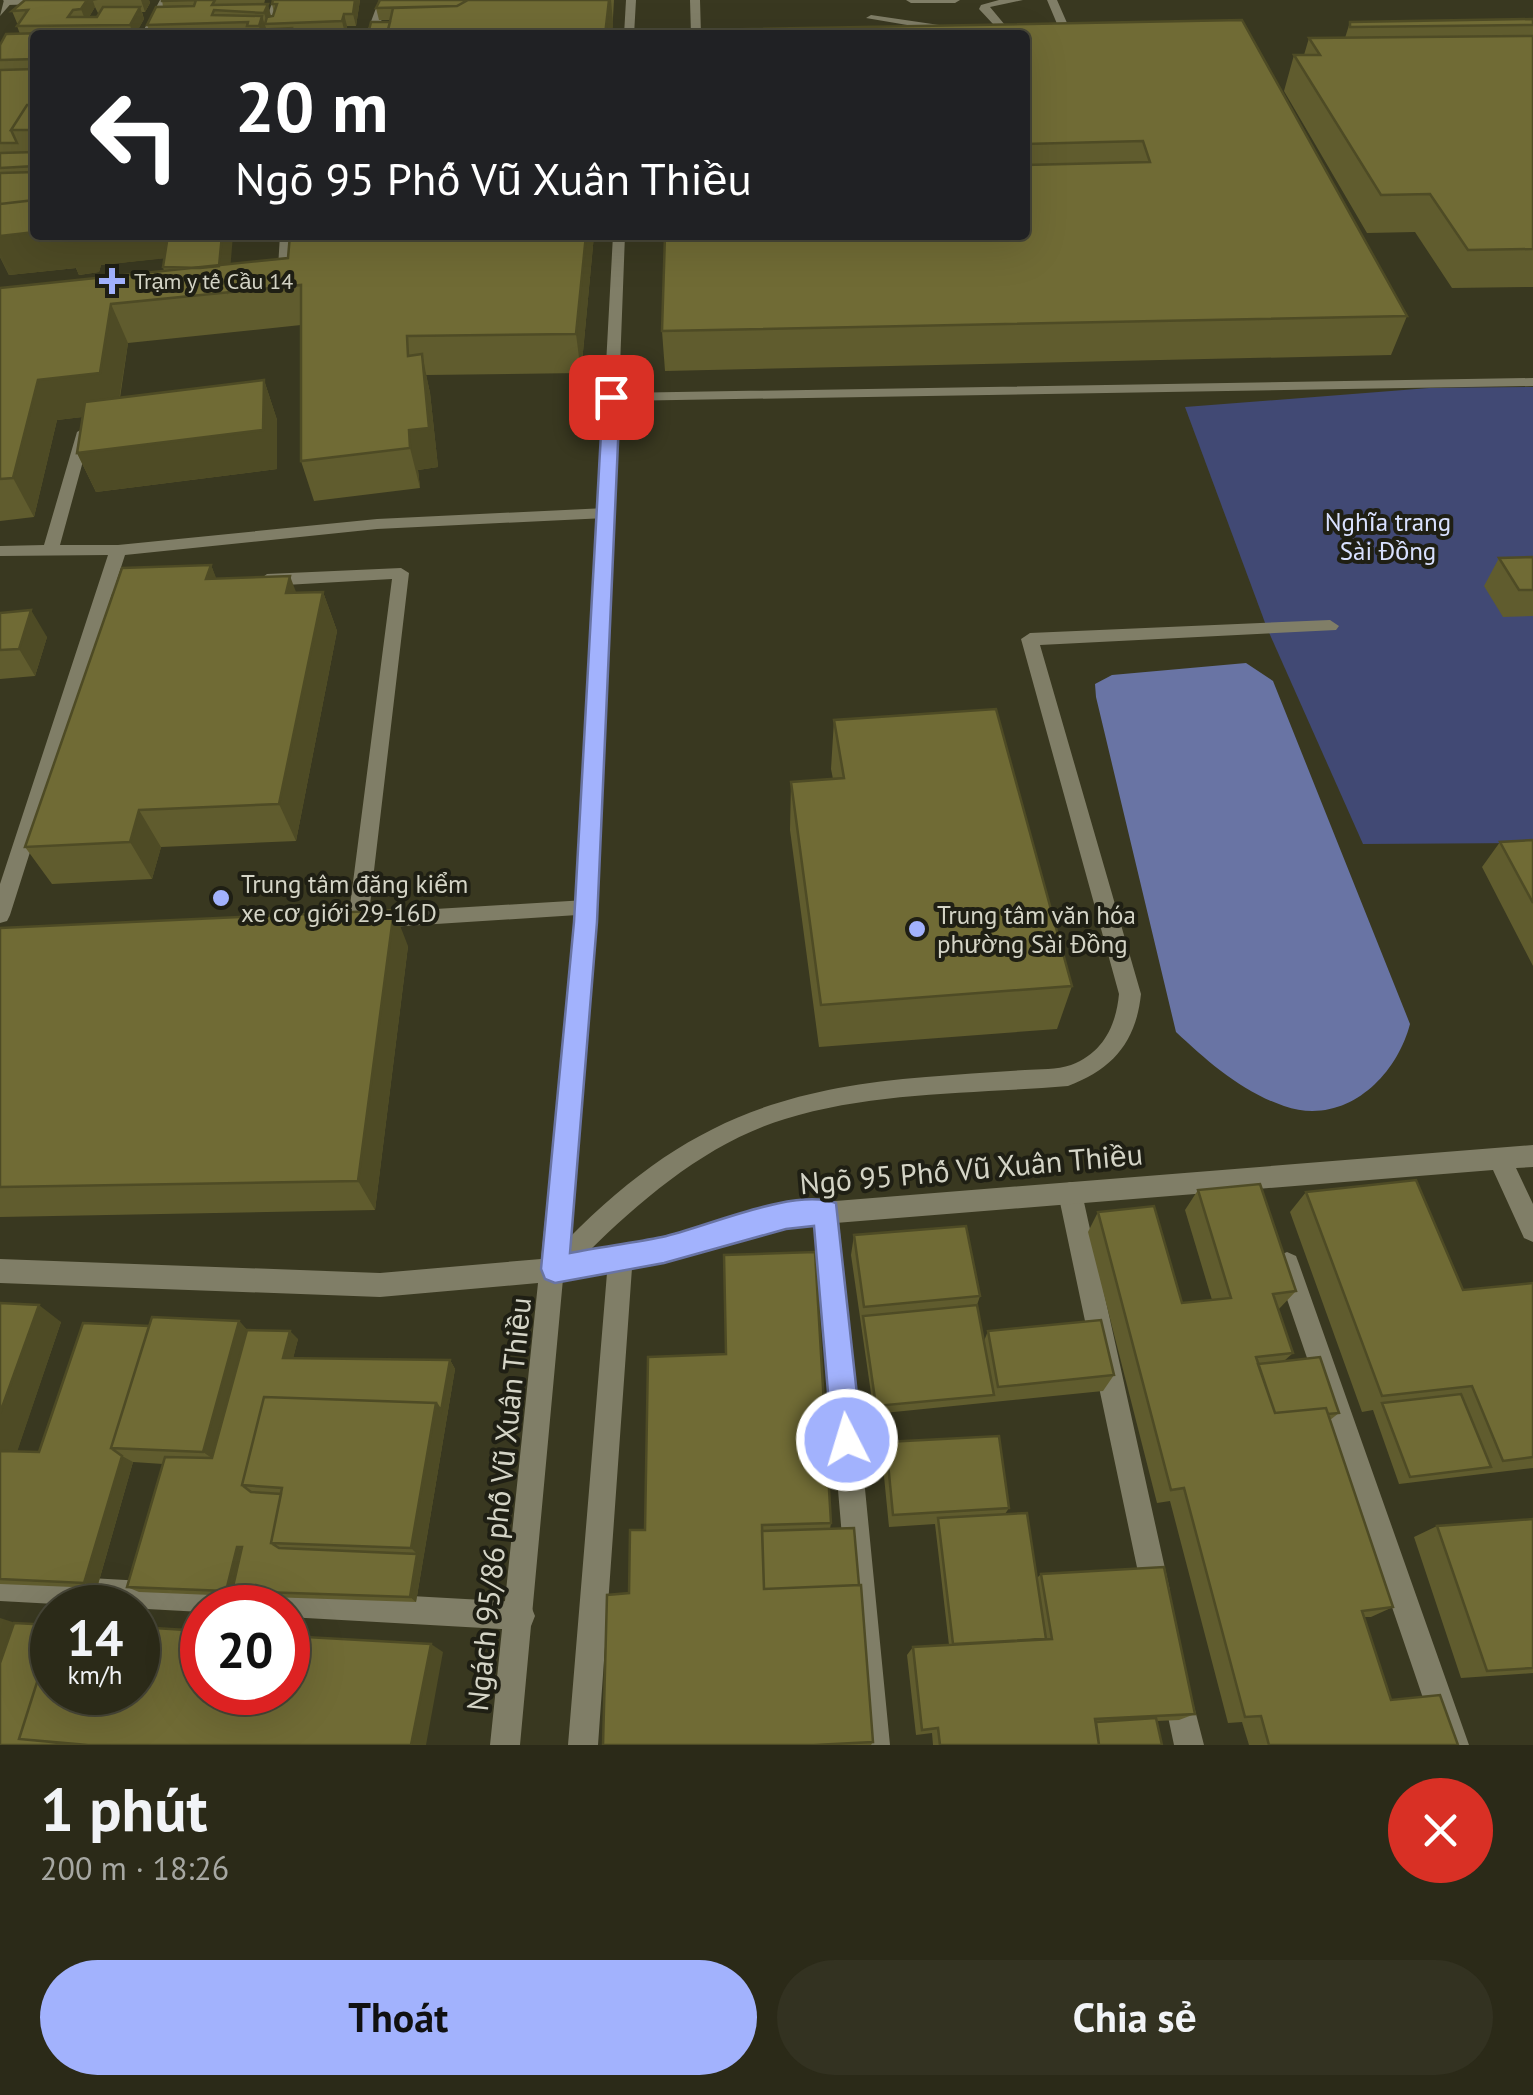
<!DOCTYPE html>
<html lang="vi">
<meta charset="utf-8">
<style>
:root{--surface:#2b2a18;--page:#333221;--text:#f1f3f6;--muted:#a6a7a2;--line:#474637;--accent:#a2b2fd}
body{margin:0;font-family:"PT Sans",sans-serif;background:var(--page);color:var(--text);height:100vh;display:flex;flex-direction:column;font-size:38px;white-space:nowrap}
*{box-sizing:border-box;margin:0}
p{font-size:32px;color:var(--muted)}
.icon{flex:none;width:55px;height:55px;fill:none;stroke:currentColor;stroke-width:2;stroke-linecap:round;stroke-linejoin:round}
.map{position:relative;height:1745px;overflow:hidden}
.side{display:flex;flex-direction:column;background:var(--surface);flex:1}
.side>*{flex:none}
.top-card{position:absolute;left:30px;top:30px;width:1000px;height:210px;border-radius:10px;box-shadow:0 10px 40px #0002,0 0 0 2px var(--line);background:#202124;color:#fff;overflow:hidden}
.speed{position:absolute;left:30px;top:1585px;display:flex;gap:20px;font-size:50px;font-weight:700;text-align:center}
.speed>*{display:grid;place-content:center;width:130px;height:130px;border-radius:50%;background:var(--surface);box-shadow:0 10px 40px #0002,0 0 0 2px var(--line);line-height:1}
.speed small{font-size:25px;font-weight:400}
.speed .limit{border:15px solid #d22;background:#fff;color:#111}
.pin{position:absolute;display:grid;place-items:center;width:85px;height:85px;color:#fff;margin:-42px;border-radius:20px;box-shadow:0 5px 15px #0006}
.me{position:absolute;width:110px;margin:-55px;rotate:355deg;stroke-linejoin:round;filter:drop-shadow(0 0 8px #0008)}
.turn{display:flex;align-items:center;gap:35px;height:210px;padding:0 40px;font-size:45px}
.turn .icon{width:130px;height:130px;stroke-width:2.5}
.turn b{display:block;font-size:70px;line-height:85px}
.round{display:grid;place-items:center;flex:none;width:105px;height:105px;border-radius:52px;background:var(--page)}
.summary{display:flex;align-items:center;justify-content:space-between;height:170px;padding:0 40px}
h1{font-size:60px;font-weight:600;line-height:75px}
.primary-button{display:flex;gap:20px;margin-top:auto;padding:20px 40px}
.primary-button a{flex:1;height:115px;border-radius:60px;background:var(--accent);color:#111;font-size:40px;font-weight:600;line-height:115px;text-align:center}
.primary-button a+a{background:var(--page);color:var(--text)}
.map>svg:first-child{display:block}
.green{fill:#414974}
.water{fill:#6974a4}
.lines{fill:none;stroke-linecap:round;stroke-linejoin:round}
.lane{fill:#807e67;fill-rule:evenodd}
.street{fill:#807e67;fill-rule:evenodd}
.wall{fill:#605c2e;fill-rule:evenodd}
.shaded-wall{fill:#4e4b25}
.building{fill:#706b35;stroke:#4e4b25;stroke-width:2.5}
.route{fill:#a2b2fd;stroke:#6974a4;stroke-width:2.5}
.poi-dot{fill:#a2b2fd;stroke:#1f1f14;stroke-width:4}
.labels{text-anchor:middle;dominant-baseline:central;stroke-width:8;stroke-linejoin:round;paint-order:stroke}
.far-poi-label{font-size:22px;fill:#d4d4c6;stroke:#1f1f14;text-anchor:start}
.park-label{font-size:25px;fill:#d9e1ff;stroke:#1f1f14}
.poi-label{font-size:25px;fill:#d4d4c6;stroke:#1f1f14;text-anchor:start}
.near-street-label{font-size:30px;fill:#d4d4c6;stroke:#1f1f14}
</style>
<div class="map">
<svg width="1533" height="1745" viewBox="0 0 1533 1745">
<rect width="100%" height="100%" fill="#393820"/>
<path class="green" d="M1533,387v456l-170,1 -96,-216 -82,-221 244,-19z"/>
<path class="water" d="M1246,663l27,18 137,343c-14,54 -66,103 -126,82 -42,-14 -77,-45 -108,-74l-80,-335 -1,-13 17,-9z"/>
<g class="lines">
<path class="lane" d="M3,0h79l-5,3 -70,2z
M160,0h10l-19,35h-10z
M273,0h10l-12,35h-10z
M379,0h10l-13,35h-10z
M690,0h10l1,35h-10z
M906,0h54l-5,3h-44z
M999,0h24l-33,7 15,18 -18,10h-21l-100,-17 5,-3 109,16 13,-7 -14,-15 2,-4z
M1047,0h10l17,39 -24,11 -25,2v-6l19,-1 19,-7z
M84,428l7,4 -31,113h58l259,-26 229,-11 8,5 -8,5 -229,11 -252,26 -9,28 27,-2 8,6 -8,6 -31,1 -102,321 -3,6 -7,2v-39l108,-329 -108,1v-10l44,-1 33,-113z
M401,568l8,5 -40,340 217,-13 7,2 3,6 -3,6 -219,14 -8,-3 -8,4 -7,-2 -3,-6 44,-342 -125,7 -8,-6 8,-6z
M1070,1182l8,3 4,8 88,398 -4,10 -10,4 -10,-4 -4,-10 -84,-398 4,-8z
M826,1201l8,3 4,8 52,533h-30l-46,-533 4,-8z
M1287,1252l9,4 3,8 170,481h-30l-164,-481 3,-8z
M0,1573l521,29 10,4 4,10 -4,10 -10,4 -233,-13v-9h-86v4l-202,-11z
M1178,1678l10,5 16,62h-30l-11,-52 5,-10z"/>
<path class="street" d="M4,0h10l-14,16z
M626,0h10l-2,35h-10z
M280,235h12l-1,49 -7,4 -7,-4z
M613,235h12l-6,158 914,-15v8l-915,15 -22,521 -29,318c110,-112 204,-151 359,-163 33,-3 66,-5 99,-7 14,-1 32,0 46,-5 32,-12 45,-39 48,-71l-98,-355 9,-6 300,-13 9,6 -3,4 -296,15 101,349c-5,48 -28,75 -73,92 -93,8 -193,5 -283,33 -76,23 -141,78 -197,133l32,-5 166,-42 747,-60v22l-17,1 17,36v38l-9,-4 -31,-68 -707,57 -154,41 -34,477h-30l39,-472 -44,6 -43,466h-30l48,-462 -158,14 -380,-14v-24l380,14 161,-14 35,-337z"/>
</g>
<path class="wall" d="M25,0h124l1,3 -5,9h-3l2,7 -9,16h-100v200l196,29 57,-6 2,-23h304l-13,138 -155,2 4,18 8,74 -20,3 2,18 -106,13 -13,-40v-136l-173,18 -8,55 144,-18 13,40v49l-181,23 -19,-39 5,-36 -25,3 -23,97 -34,4v-233l164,-17 -1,-4 1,-9 -63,7 -2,7 -20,3 -3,-7 -67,7 -9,-18v-212l20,-11 -3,-8 2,-3h-2l-5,-12zM95,7l3,6h1l-2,4h-8z
M162,0h103l-1,4 7,12h2l1,-3 -2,-9 88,-4 -4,26h-9l-2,8 -209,1 14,-3 -3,-7 16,-18z
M380,0h234l-2,35h-242l-1,-5 21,-8v-2h-11l-3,-12z
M1533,19v268l-81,1 -37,-56 -48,1 -83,-142 10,-36h10l5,-17h36l5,-16z
M1242,20l165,296 -16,39 -726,16 -3,-40 363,-96v-200z
M1533,557v59l-30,1 -19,-31 15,-28z
M211,565l5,14 80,14 27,-1 14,39 -41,210 -135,6 -9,32 -100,5 -27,-37z
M0,613l47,24 -12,39 -35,3z
M834,720l238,266 -15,43 -238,18 -29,-217 1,-48 42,-3 -2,-10z
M1533,840v126l-51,-99 18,-25z
M0,928l408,18 -33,264 -375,7z
M1198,1190l98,101 -18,19 15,43 -9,8 55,52 -9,7 63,187 -22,10h-7l27,83 67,45h-209l-7,-23 -14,1 -58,-222 -13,2 -69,-271 10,-20 84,91 30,-3 -27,-90z
M1306,1192l157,98 70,-7v185l-134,16 -26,-74 -11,2 -72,-200z
M854,1235l126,61 -3,9 7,36 4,-10 126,44 -11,16 -229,23 -23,-159z
M0,1303l61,19 -44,129 22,1 110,-126 90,-5 8,9 51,9 -5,19 157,2 5,9 -39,233 -175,-6 -5,-3v3l-97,-4 -12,-5 36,-123 -30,-2 -36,126 -97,-4z
M886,1442l123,66 -4,6 32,64 4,-4 154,140 -16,6 -22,1 5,24h-229l-1,-12 -16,2 -9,-80 6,-8 36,-2 -14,-121 -46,3 -7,-71z
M1533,1519v154l-72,5 -47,-141 23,-11z
M831,1523l-1,6 43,213 -2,3h-268l26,-152 16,-63z"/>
<path class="shaded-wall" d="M87,0h11l-5,1 2,6 -9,15 -5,-13z
M141,0h8l1,3 -5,9z
M355,0h5l-4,26 -3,-12z
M609,0h2l2,22 -1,13h-7z
M268,4l3,12 -3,9 -4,-12z
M140,7l4,12 -9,16h-2l-3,-10z
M344,14l3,12 -2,8 -3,-13z
M262,16l4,12 -3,7h-2l-2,-9z
M35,232v3h135l-2,23 -67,7 -2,7 -20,3 -3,-7 -67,7 -9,-18v-21z
M222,235h11l-5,60 -9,-27z
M586,235h8l-13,138 -5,-39z
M111,304l17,39 -11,70 -60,7 -23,97 -21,-39 25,-98z
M422,354l8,39 8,74 -20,3 2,18 -10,-40 -1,-18z
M264,380l13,40v49l-181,23 -19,-39z
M211,565l16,40 -21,-26z
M290,576l15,40 -19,-23z
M323,592l14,39 -41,210 -17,-37z
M31,610l16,27 -12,39 -16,-27z
M139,810l22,37 -9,32 -22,-37z
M394,910l14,36 -33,264 -17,-29z
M39,1305l22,17 -46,136 -15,-8v-37z
M239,1321l16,17 -33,127 -19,-13z
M290,1331l8,8 -7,28 -8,-9z
M450,1360l5,9 -39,233 -6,-5 7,-43 -6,-6 25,-145z
M122,1456l11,6 -36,126 -13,-5z
M237,1547l10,5 -15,39 4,2v3l-10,-5z
M0,1618l28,9 -28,82z
M431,1644l12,8 -17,93h-15z"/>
<path class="building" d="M25,0h62l-6,9 -8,1 -5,7h29l6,-10h37l-10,18 -113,1 11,-16 -16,1z
M162,0h53l-3,5 56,-1 -4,9 -50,-3 -2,5 50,1 -3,10h-12l1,-4 -101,3 9,-18 38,-1 2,-6 -34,1z
M273,0h82l-2,14h-9l-2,7 -77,3 2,-7 6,-1 4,-12h-5z
M380,0h88l-11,6 -81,2z
M468,0h141l-4,35h-218l6,-27 64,-2z
M1533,19v6l-183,2v-5z
M1242,20l165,296 -745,15 3,-96h360v-70l125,-3 -7,-21 -118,3v-109h-379v-4z
M371,22h19l-2,7 -19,1z
M292,28l-1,7h-39l1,-5z
M123,31l-2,4h-86v24l-35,1v-15l6,-11z
M206,31l-1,4h-49v-1z
M152,32l-2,3h-14l1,-2z
M1533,36v213l-65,1 -38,-56 -49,1 -87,-140h26l-11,-17z
M35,69v36h-8l-16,25 6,13h-17v-73z
M27,105h8v25h-24z
M35,152v14l-35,2v-15z
M35,172v28l-35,4v-31z
M35,200v32l-35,4v-32z
M168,235h54l-3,31 -19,2 -37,-1z
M290,235h296l-10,99 -169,2 1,20 14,-2 7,74 -20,2 1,18 -109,13v-176l-190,19 -11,69 -62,7 -25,98 -13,1v-191l288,-30z
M264,380l-1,50 -186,23 8,-51z
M1533,557v33h-14l-20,-32z
M211,565l-5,14 84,-3 -4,17 37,-1 -44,212 -140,6 -9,32 -105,5 97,-279z
M31,610l-12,39 -19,1v-37z
M996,709l76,277 -251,19 -30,-223 53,-4 -10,-58z
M1533,840v63l-33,-61z
M394,910l-36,271 -358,6v-259z
M1416,1180l47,110 70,-7v174l-30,4 -31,-75 -90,10 -76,-204z
M1260,1184l36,107 -23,3 20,59 -37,4 19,56 51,-5 67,199 -31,4 29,89 49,-5 18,50h-189l-8,-29 -16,1 -61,-229 -13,2 -73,-278 56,-6 28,97 49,-5 -33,-108z
M966,1226l14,70 -116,11 -10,-72z
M815,1252l16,271 -69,2 2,64 97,-4 12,157 -59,3h-211l4,-150 22,-2 1,-63h15l3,-173 78,-3 -2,-99z
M0,1303l39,2 -39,108z
M977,1305l17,90 -118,11 -13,-90z
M152,1317l87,4 -36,131 -92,-4z
M1101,1320l13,55 -116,12 -10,-56z
M83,1323l66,3 -38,122 11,8 -38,127 -84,-4v-128l39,1z
M247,1330l43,1 -7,27 167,2 -9,51 -5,-8 -172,-6 -22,88 9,7 30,2 -10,49 8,5 138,6 -7,43 -178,-6 10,-44h-5l-11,44 -99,-4 38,-130 47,1z
M1320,1357l19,56 -11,1 -2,-6 -51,5 -17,-49z
M1461,1394l30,73 -81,10 -28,-74z
M264,1397l172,6 -25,145 -140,-5 11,-55 -40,-3z
M999,1436l10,72 -116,7 -7,-73z
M1027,1513l19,126 -93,5 -15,-126z
M1533,1519v149l-46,3 -50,-145z
M854,1528l5,57 -95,4 -2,-58z
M1164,1567l31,147 -100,5 4,26h-159l-2,-17 -16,2 -9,-83 139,-8 -11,-65z
M14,1623l38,2v10l-33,104 64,6h-83v-82z
M138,1627l64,4v61h86v-56l143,8 -20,101h-323l-69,-6 33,-104v57h86z
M1156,1718l6,27h-63l-3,-23z"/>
<path class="route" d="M611,392l9,5 -23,525 -27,331c31,-6 62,-10 92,-16 45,-10 132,-50 174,-34l26,237 -4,11 -11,5 -10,-5 -5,-11 -18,-214 -28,3 -122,34 -109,20 -10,-4 -4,-10 33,-347 29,-525z"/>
<g class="poi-dot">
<path d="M107 266h10v10h10v10h-10v10h-10v-10h-10v-10h10z"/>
<circle cx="221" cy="898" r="10"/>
<circle cx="917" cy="929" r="10"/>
</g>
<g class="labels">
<g class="far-poi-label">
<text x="134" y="281">Trạm y tế Cầu 14</text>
</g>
<g class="park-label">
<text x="1388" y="522">Nghĩa trang<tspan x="1388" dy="29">Sài Đồng</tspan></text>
</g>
<g class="poi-label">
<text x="241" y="884">Trung tâm đăng kiểm<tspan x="241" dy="29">xe cơ giới 29-16D</tspan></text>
<text x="937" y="915">Trung tâm văn hóa<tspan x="937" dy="29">phường Sài Đồng</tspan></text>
</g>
<g class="near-street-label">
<text transform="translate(971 1168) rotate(-5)">Ngõ 95 Phố Vũ Xuân Thiều</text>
<text transform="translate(498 1504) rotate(-84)">Ngách 95/86 phố Vũ Xuân Thiều</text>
</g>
</g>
</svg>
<div class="speed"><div>14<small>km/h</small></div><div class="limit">20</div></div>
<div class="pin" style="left:611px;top:397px;background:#d93025"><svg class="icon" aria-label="arrive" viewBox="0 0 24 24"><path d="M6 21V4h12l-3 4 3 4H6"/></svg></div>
<svg class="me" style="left:847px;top:1440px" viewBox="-20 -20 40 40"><circle r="17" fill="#a2b2fd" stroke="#fff" stroke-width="3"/><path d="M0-11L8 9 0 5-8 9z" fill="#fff"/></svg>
<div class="top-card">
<div class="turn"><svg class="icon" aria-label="left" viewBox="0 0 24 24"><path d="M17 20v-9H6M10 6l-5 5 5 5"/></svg><div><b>20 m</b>Ngõ 95 Phố Vũ Xuân Thiều</div></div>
</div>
</div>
<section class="side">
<div class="summary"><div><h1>1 phút</h1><p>200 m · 18:26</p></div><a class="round" style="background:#d93025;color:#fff"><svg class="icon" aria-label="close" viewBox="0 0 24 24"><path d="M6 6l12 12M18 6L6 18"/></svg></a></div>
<div class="primary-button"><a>Thoát</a><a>Chia sẻ</a></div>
</section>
